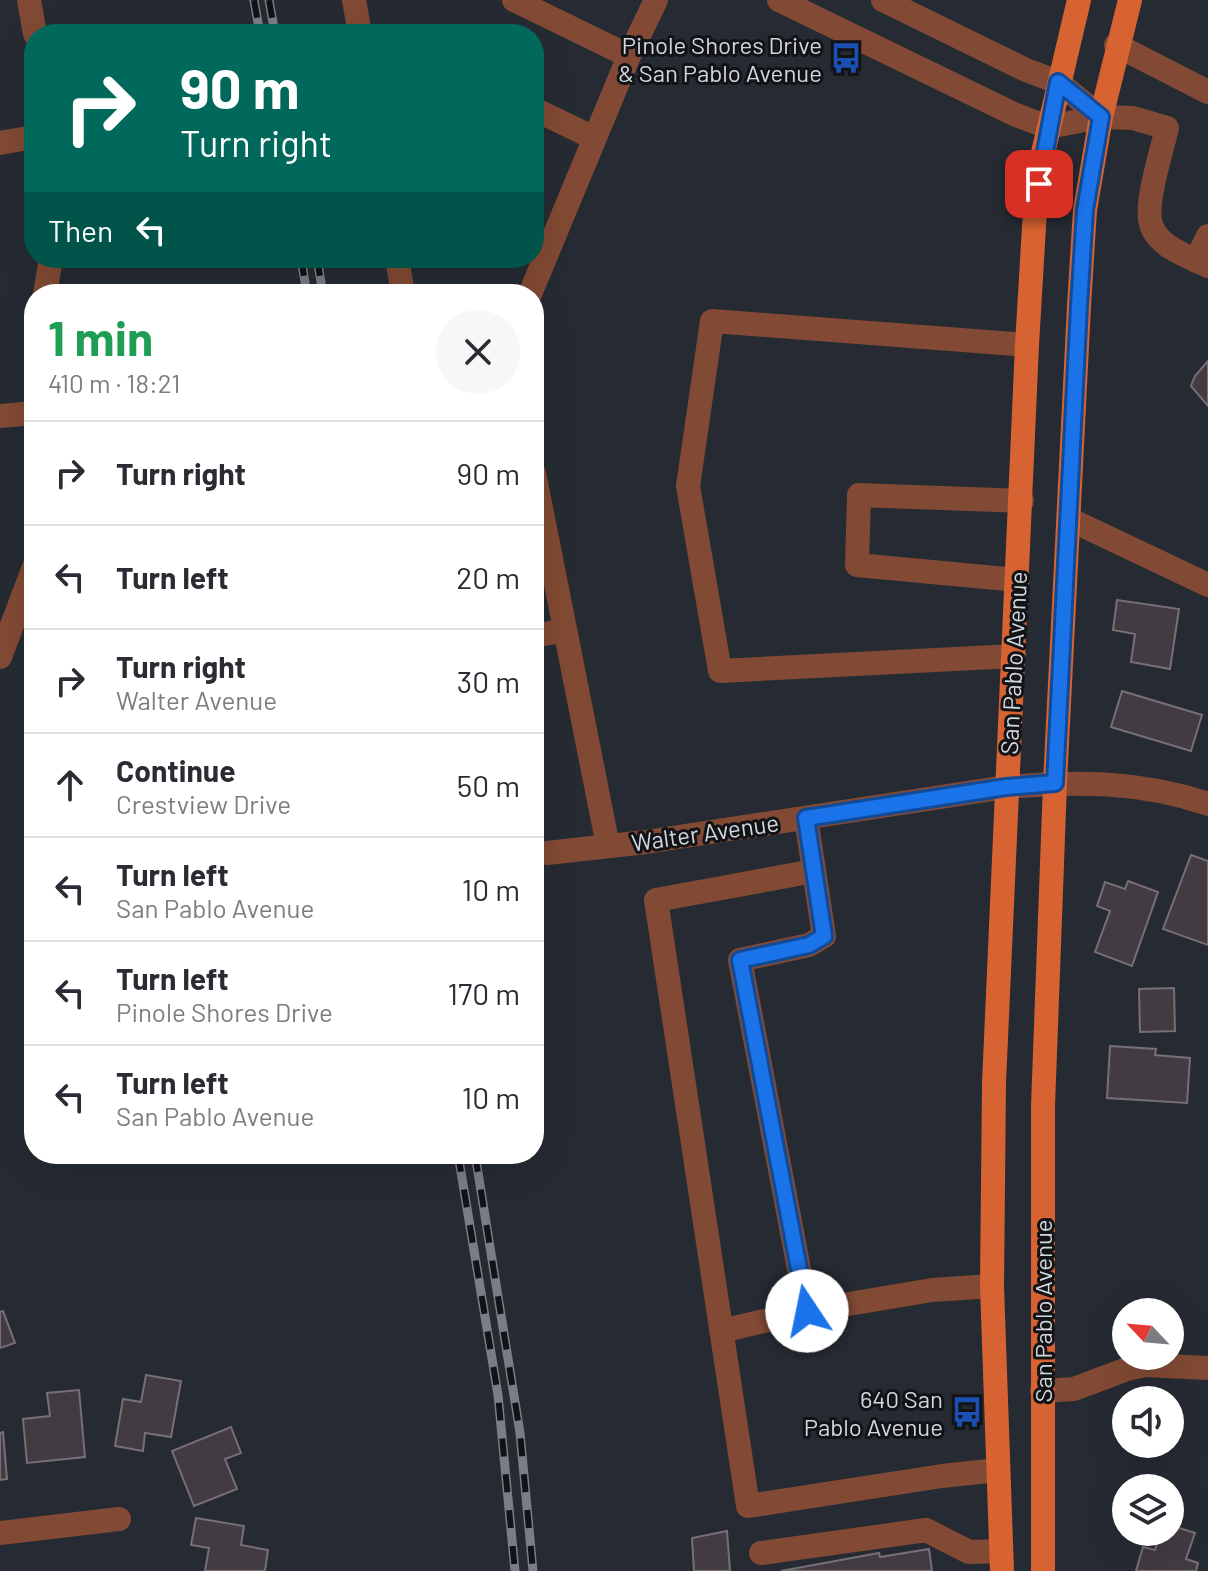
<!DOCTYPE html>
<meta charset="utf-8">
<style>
:root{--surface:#fff;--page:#f7f7f7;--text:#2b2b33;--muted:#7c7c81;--line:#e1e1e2}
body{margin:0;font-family:Barlow,sans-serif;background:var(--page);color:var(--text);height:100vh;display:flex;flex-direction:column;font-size:30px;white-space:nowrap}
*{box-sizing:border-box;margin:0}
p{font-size:26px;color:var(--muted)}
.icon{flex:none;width:44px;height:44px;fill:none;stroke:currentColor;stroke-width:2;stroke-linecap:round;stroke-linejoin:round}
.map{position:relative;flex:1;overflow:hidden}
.panel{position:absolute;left:24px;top:284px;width:520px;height:880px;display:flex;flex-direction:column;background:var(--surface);border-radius:32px;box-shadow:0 8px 32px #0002}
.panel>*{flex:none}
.top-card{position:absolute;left:24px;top:24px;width:520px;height:244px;border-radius:32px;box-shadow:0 8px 32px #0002;background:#00695c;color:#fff;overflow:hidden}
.needle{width:52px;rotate:296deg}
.fabs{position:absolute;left:1112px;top:1298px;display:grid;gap:16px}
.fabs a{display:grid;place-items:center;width:72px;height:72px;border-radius:50%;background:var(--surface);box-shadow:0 8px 32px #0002;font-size:40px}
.pin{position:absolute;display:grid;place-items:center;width:68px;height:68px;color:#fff;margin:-34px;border-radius:16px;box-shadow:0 4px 12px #0006}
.me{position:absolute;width:88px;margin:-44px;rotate:349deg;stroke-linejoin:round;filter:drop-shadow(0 0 6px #0008)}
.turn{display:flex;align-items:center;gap:28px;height:168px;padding:0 24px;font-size:36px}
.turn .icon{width:104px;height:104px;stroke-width:2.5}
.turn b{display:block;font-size:56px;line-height:68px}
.then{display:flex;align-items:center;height:76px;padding:0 24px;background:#0003;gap:16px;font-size:30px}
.round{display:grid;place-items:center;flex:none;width:84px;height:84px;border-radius:42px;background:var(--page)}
.head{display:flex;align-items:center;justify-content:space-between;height:136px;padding:0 24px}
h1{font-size:48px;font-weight:700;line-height:60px;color:#1e9e55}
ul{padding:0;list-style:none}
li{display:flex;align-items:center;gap:24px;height:104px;padding:0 24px;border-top:2px solid var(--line)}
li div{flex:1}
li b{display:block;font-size:30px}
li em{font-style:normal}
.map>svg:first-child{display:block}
.building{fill:#423b42;stroke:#776e76;stroke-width:2}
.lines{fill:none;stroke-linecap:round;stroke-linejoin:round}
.minor{stroke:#824a34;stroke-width:24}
.major{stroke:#d76332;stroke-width:24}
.rail-casing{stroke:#7a7e84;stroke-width:9}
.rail{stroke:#111317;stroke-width:6;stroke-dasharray:18;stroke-linecap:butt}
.route-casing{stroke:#114b97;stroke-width:20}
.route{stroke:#1a73e8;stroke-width:14}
.labels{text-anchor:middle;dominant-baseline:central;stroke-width:6;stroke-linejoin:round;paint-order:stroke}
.poi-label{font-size:24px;fill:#d3d6db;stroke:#111317;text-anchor:end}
.street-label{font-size:24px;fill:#d3d6db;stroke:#111317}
</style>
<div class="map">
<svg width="1208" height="1571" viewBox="0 0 1208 1571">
<rect width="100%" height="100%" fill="#262b33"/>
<path class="building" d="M1208,361v45l-17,-20 4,-10z
M1117,600l62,9 -9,60 -39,-7 4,-28 -22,-4z
M1122,691l80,24 -11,36 -80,-24z
M1191,855l17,6v84l-45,-16z
M1128,881l30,11 -26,74 -37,-14 15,-41 -13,-5 8,-24 20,7z
M1174,988l1,43 -35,1 -1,-43z
M1110,1046l46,3 -1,6 35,3 -3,45 -80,-5z
M3,1311l12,32 -15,5v-36z
M146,1375l35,6 -10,56 -26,-4 -2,18 -28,-5 8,-47 18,3z
M79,1390l6,67 -58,6 -4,-44 27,-3 -3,-23z
M231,1427l10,26 -16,6 12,30 -43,17 -22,-55z
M3,1432l4,47 -7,1v-47z
M196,1518l48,8 -3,19 27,5 -3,21h-60l4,-23 -18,-3z
M1170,1525l25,8 -9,26 12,4 -2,8h-60l7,-24 12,3 6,-18h9z
M727,1531l3,40h-36l-2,-33z
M929,1549l3,22h-151l98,-18 1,4z"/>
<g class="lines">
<path class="minor" d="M29,0l6,34
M354,0l6,34
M514,0l115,56 27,-56
M779,0l237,115 32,12 53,-10 32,1 34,10c-5,23 -24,79 -15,99 8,21 38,30 56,39
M883,0l143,70 32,12 43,35
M1116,45l92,47
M534,109l60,29
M0,143l34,-6
M397,258l6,36
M1196,261l12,-25
M45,294l6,-36
M530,294l99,-238
M0,416l34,-3
M534,473l74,373
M1069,519l139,66
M1018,580l-161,-15 2,-70 163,6
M534,636l31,-6
M1014,656l-294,15 -32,-185 24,-165 315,24
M0,657l34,-90
M806,818l18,118 -15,9 -69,15 67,351 125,-21 60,-4
M547,853l99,-11 360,-55c70,-6 135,-6 202,17
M814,871l-158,29 92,606 194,-30 56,-6
M721,1331l86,-20
M1042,1391l32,-2 53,-20 18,-4 63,3
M0,1533l119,-14
M761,1553l165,-23 43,22 32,-1"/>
<path class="major" d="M1002,1571l-10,-285 2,-203 33,-738 8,-135 7,-53 37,-157
M1043,1571v-465l12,-323 24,-477 6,-96 16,-93 29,-117"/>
<defs>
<path id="rail" d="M254,0l6,34
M269,0l6,34
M301,258l6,36
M317,258l6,36
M458,1154l40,241 17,176
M475,1154l45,279 13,138"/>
</defs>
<use href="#rail" class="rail-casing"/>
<use href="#rail" class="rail"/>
</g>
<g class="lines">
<defs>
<path id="route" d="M807,1311l-67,-351 69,-15 15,-9 -18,-118 200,-31 49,-4 24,-477 6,-96 16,-93 -43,-35 -19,102"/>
</defs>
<use href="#route" class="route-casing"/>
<use href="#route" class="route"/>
</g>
<defs>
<symbol id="bus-bare" viewBox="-9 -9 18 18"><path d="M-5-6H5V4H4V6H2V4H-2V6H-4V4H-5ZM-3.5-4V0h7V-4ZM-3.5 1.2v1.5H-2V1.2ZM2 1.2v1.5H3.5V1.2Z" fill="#1a4fb4" stroke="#111317" stroke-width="2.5" paint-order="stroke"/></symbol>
</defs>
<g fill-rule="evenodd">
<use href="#bus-bare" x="824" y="36" width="44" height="44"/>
<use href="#bus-bare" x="945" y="1390" width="44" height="44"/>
</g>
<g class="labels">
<g class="poi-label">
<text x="822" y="44">Pinole Shores Drive<tspan x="822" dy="28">&amp; San Pablo Avenue</tspan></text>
<text x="943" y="1398">640 San<tspan x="943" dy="28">Pablo Avenue</tspan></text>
</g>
<g class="street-label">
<text transform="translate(1013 663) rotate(-87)">San Pablo Avenue</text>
<text transform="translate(705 832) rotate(-8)">Walter Avenue</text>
<text transform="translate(1042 1311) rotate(-90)">San Pablo Avenue</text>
</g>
</g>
</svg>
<div class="fabs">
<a><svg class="needle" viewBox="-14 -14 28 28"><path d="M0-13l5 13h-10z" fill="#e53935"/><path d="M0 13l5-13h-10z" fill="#7c7c81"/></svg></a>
<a><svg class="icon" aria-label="sound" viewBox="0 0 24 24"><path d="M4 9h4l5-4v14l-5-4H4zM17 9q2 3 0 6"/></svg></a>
<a><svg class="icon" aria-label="layers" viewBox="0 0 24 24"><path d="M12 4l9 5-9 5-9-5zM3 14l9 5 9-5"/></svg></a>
</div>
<div class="pin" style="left:1039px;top:184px;background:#d93025"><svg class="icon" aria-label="arrive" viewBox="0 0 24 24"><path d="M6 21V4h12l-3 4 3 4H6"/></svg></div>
<svg class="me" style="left:807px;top:1311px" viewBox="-20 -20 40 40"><circle r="19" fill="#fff"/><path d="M0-13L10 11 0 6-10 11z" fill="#1a73e8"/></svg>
<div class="top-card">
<div class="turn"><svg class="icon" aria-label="right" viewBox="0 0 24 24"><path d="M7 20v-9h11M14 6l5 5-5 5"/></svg><div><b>90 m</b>Turn right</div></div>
<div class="then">Then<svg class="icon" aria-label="left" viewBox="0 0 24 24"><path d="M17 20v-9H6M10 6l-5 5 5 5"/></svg></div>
</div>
<section class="panel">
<div class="head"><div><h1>1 min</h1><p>410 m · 18:21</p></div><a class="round"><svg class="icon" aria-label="close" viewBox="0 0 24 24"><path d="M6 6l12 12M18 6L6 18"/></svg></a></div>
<ul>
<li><svg class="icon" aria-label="right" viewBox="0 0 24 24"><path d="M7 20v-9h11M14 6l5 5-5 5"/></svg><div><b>Turn right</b></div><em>90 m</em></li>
<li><svg class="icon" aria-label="left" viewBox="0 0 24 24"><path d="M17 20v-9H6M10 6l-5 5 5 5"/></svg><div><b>Turn left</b></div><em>20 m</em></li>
<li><svg class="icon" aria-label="right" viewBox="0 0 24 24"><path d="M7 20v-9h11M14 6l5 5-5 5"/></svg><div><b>Turn right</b><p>Walter Avenue</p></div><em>30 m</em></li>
<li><svg class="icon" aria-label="ahead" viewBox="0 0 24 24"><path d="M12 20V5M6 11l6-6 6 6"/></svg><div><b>Continue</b><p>Crestview Drive</p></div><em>50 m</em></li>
<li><svg class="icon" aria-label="left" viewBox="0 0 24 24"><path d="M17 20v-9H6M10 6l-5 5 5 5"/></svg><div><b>Turn left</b><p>San Pablo Avenue</p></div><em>10 m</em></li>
<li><svg class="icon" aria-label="left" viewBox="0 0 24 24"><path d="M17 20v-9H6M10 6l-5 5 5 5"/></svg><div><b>Turn left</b><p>Pinole Shores Drive</p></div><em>170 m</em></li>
<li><svg class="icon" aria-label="left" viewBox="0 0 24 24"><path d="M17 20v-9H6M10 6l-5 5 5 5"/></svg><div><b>Turn left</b><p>San Pablo Avenue</p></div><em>10 m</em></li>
</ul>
</section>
</div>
